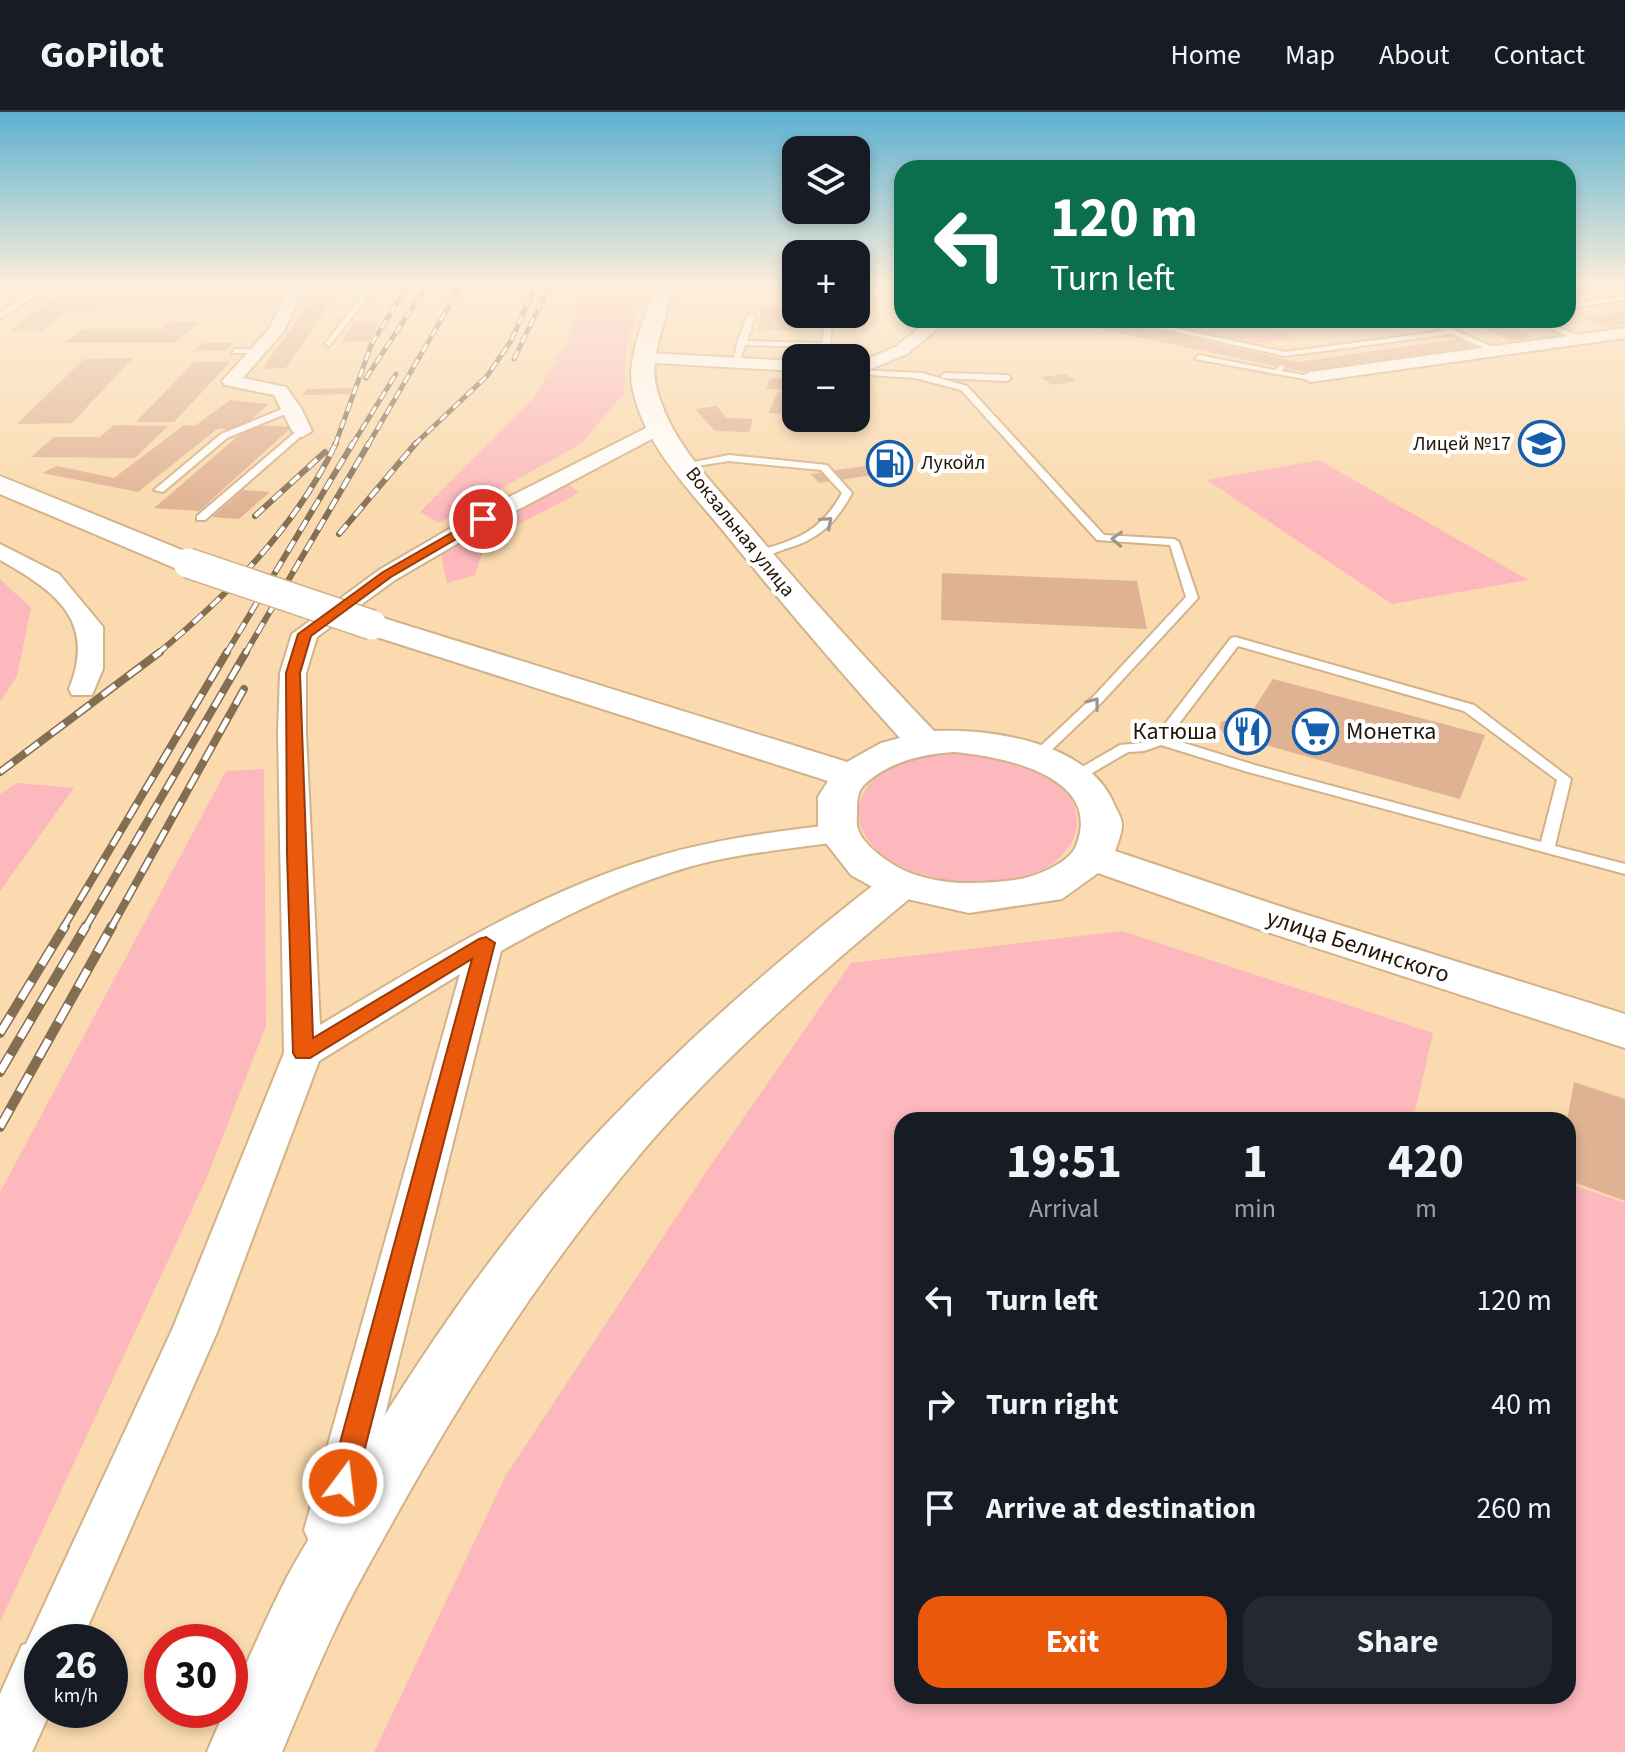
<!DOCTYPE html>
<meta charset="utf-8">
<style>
:root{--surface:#171b24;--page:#242831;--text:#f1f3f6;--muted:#9ea1a6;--line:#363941;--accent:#ea580c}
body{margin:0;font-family:"Source Sans 3",sans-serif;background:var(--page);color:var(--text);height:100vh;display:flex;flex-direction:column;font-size:30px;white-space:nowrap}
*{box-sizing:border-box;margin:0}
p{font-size:26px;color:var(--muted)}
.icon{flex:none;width:44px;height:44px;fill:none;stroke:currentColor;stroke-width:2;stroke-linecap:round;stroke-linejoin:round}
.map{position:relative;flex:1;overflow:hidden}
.sheet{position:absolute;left:894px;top:1000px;width:682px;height:592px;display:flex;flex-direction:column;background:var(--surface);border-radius:24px;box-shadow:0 4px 12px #0003}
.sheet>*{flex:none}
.banner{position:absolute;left:894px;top:48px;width:682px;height:168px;border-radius:24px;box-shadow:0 4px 12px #0003;background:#0b6e4f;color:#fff;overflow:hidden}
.tools{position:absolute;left:782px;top:24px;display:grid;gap:16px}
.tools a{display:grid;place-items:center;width:88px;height:88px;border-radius:16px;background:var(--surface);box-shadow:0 4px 12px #0003;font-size:40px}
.speed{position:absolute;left:24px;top:1512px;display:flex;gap:16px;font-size:40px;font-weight:700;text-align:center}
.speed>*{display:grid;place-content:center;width:104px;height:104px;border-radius:50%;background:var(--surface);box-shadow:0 4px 12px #0003;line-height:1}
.speed small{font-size:20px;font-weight:400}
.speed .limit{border:12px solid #d22;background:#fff;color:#111}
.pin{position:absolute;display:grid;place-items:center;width:68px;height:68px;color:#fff;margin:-34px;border:4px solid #fff;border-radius:50%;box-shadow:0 2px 8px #0007}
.me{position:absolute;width:88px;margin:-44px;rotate:15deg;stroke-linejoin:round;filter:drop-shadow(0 0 6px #0008)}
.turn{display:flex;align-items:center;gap:28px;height:168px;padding:0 24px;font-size:36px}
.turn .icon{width:104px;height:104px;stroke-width:2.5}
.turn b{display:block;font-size:56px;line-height:68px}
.eta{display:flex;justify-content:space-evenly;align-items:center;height:136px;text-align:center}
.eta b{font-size:48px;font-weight:700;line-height:56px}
.cta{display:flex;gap:16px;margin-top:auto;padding:16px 24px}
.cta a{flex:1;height:92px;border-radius:24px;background:var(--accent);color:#fff;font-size:32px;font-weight:700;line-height:92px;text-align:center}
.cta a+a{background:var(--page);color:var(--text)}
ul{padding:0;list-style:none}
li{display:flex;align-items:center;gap:24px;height:104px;padding:0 24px}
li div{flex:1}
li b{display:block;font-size:30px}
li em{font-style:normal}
header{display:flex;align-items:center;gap:48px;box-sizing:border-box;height:112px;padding:0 40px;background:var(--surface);border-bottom:2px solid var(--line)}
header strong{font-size:38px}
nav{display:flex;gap:44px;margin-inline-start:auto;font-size:28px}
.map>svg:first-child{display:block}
.green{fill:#fcb8bc}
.building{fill:#e0b294}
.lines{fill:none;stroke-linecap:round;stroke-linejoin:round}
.lane-casing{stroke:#d2b288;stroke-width:4}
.street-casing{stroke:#d2b288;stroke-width:4}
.secondary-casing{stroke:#d2b288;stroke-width:4}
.primary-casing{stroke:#d2b288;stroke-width:4}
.lane{fill:#fff;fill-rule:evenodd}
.street{fill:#fff;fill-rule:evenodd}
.secondary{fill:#fff;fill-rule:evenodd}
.primary{fill:#fff;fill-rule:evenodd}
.rail-far3-casing{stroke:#836e52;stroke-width:5}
.rail-far2-casing{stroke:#836e52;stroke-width:6}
.rail-far1-casing{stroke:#836e52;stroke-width:8}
.rail-casing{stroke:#836e52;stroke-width:10}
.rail-far3{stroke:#fff;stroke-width:3;stroke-dasharray:9;stroke-linecap:butt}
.rail-far2{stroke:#fff;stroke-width:4;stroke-dasharray:12;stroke-linecap:butt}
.rail-far1{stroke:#fff;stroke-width:5;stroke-dasharray:16;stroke-linecap:butt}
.rail{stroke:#fff;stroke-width:7;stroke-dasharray:20;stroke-linecap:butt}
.primary-bridge-casing{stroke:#d2b288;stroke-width:32;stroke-linecap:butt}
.primary-bridge{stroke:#fff;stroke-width:29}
.oneway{stroke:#9b968e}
.route{fill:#ea580c;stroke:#983908;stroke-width:2}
.labels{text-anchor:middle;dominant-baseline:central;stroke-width:8;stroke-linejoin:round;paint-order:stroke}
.far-poi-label{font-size:20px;fill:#211505;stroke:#fff;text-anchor:end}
.far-street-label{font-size:20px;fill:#211505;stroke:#fff}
.poi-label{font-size:24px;fill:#211505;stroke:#fff;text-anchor:end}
.street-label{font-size:24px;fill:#211505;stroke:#fff}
</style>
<header>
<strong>GoPilot</strong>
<nav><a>Home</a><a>Map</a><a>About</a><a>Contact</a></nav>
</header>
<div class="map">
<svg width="1625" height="1640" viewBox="0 0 1625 1640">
<rect width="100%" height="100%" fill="#fadaae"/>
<path class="green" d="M582,172h64l-19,59 -3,50 -42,50 -143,80 -19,-11 113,-114 35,-56z
M1143,208h116l37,19 -41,4z
M1319,348l209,120 -136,24 -185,-124z
M566,369l13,12 -93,48 -11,34 -28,8 -6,-29z
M0,467l31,29 -14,68 -17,26z
M934,642c33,0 64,0 96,12 69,28 59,94 -10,112 -37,10 -103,3 -135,-21 -42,-33 -32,-72 13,-94 11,-5 24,-7 36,-9z
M264,657l2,257 -59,151 -207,445v-430l226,-421z
M17,671l57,5 -74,103v-97z
M1122,819l311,102 -20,87h-511v576h666v-513l57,20v549h-1251l132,-277 200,-303 145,-209z"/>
<path class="building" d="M218,172h75l-9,9h-76z
M778,172h18v15l-21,-1z
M856,172h18l-4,16h-14z
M1586,172h39v9l-6,-2 -51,7v-11z
M316,181h21l-51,75 -24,1z
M56,185h55l-21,16h-24l-23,18h-33z
M192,186l84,1 -6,5 -84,-1z
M762,194l34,1 -3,24h-36z
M1625,199v13l-18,3 -24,-9z
M1086,208h25l187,42 160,-23 20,9 -174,24 -215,-45z
M1463,208h28l43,17 -22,4z
M171,210h28l-24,21h-111l18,-14h80z
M354,211h26l-11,18 -27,1z
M203,231h31l-8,8h-32z
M133,246l-61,65 -55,1 67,-65z
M194,250h36l-56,60h-38z
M1066,262l10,7 -24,4 -11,-8z
M770,266l26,1 -1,11 -29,-1z
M353,276l-3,6 -47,1 4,-6z
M778,280l18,1v22l-28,-2z
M230,288l39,4 -22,19 -15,6h-15l-79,63 -96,-19 15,-7 57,12 70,-53 11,1z
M717,294l9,12 27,1 -4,13 -34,-1 -20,-22z
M114,313l54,1 -33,32 -104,-1 23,-20h46z
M251,313l41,2 -93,84 -45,-3z
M904,348l10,9 -95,14 -8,-9z
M243,378l27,2 -31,27 -27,-2z
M942,461l195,8 10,48 -206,-9z
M1273,567l212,56 -25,64 -202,-56h-13l-21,-9 -4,-6 1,-6 16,-5 10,2z
M1574,970l51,17v102l-57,-21 -1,-60z"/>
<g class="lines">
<defs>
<path id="lane" d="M44,172l5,2 -5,4 251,2 4,2 -4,2 -257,-2 -38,24v-5z
M302,172l64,7 5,-7h7l-49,62 -4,-2 38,-50z
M1624,184v4l-56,8v-4z
M748,202l7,2 -8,25 75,2 4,-27 7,-2 -3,31 -4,2 -81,-2 -6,18h-6l4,-20z
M1122,208h15l148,32 159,-21 -23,-11h11l68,30 -7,2 -41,-18 -167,22z
M1530,208h11l45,19 -7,2z
M235,237h21l4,2 -4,2h-24z
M1198,243l77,15 6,-5 4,2 -3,4 32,6 -4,3 -115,-21z
M856,258l66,3 45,13 137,149 70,4 5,3 19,56 -96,104 -60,57h-10l-2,-3 63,-59 93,-100 -16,-52 -73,-5 -136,-150 -46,-12 -59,-4z
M945,261l62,2 4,3 -4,3 -65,-3 -1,-2z
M292,293l4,3 -1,2 -68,28 -64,54 -9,-2 67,-56z
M299,317l8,2 -102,89h-8v-4z
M729,343l98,10 25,28c-16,30 -34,47 -67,56 -10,4 -20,8 -31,7v-4c42,-12 66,-19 88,-59l-21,-23 -92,-9 -45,7 -5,-3z
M1235,525l239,68 97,74 -16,67 70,18v10l-377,-102 -87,-27 -17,6 -16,1 -48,28h-10l-2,-3 2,-3 50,-29 22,-2 13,-6 76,-99zM1238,534l226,65 93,69 -16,62 -283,-76 -90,-28z"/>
<path id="street" d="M292,172h15l-23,47 -41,47 43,9 15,21 11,23 -10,6 -10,-6 -18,-36 -49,-10 -3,-4 47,-52z
M930,208h18l-41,34 -51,21v-11l39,-17z
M1625,216v10l-315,44 -9,-5 9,-5z
M645,241l151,8v10l-157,-9 -3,-4z
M658,310l10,6 -3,4 -174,92 -96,56 -78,57 -11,36v60l14,292c106,-63 213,-131 332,-167 61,-19 123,-26 186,-34l11,2 5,7 -5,7 -11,2c-49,7 -98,11 -146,24 -67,19 -130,51 -191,85l-145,579 -8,18 -18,8 -18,-8 -8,-18 156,-556 -141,87 -101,269 -137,312h-39v68h9l-19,42h-32v-58l22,-49 4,-1 146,-314 112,-277 -6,-320 2,-60 12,-39 87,-64 96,-56z
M0,432l59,30 44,53v42l-11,26h-20l-3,-6c28,-69 -14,-98 -69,-129z"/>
<path id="secondary" d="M900,760l15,4 6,9 -6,9c-95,79 -192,163 -273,258 -98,117 -176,237 -250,371 -19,35 -40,70 -57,107 -19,40 -36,81 -53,122h-75l18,-42h5v-11c19,-40 36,-81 56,-120 19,-36 42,-70 62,-104 76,-126 159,-249 262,-355 85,-88 178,-169 275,-244z"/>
<path id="primary" d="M655,172h20c-7,27 -26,75 -19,102 14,58 61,101 98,145 58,69 118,135 180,200 58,-3 155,12 180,73 3,7 9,15 8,23 -1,8 -4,16 -7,24l173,58 337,105v34l-367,-119 -160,-56 -36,26 -93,14 -84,-19 -34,-19 -33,-42v-36l10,-16 -467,-149 -5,-7 5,-7 11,-3 11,3 464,144 34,-19 19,-5c-59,-65 -115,-131 -171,-200 -36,-45 -87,-93 -97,-153 -5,-27 15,-74 23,-101zM955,640c49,5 149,24 121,94 -7,18 -44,32 -61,34 -35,4 -68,6 -102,-6 -16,-5 -50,-27 -55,-45 -2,-5 -1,-12 -1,-18 0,-10 0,-20 8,-27 25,-23 58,-30 90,-32z
M0,364l199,81 4,6 -4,6 -11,3 -11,-3 -177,-75z"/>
</defs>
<use href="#lane" class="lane-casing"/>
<use href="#street" class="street-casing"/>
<use href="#secondary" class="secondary-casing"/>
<use href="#primary" class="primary-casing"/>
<use href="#lane" class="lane"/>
<use href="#street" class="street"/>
<use href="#secondary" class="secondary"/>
<use href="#primary" class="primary"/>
<defs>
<path id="rail-far3" d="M514,247l36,-75
M366,266l62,-94
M335,333l37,-102 37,-59
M352,333l44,-71
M368,333l94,-161
M414,333l73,-69 24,-35 25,-57"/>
<path id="rail-far2" d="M255,404l70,-64
M339,422l77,-91
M157,542c70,-58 140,-128 179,-211
M226,542l127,-211
M245,542l124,-211"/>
<path id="rail-far1" d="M0,660l160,-120
M63,816l164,-276
M85,816l161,-276
M111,816l133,-239"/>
<path id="rail" d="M0,921l65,-107
M0,960l86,-146
M0,1015l112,-201"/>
</defs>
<use href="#rail-far3" class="rail-far3-casing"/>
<use href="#rail-far2" class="rail-far2-casing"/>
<use href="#rail-far1" class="rail-far1-casing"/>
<use href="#rail" class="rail-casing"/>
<use href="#rail-far3" class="rail-far3"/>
<use href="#rail-far2" class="rail-far2"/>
<use href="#rail-far1" class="rail-far1"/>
<use href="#rail" class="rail"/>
<defs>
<path id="primary-bridge" d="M188,451l184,62"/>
</defs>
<use href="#primary-bridge" class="primary-bridge-casing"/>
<use href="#primary-bridge" class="primary-bridge"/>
</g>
<defs><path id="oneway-chevron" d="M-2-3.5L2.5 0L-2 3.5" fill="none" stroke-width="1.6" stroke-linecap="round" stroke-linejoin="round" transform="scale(2)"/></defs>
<g class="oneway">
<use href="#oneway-chevron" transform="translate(827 410) rotate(-42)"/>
<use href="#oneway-chevron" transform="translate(1117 427) rotate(-177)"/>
<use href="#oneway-chevron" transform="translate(1094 591) rotate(-52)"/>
</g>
<linearGradient id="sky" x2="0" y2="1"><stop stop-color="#5cb1d0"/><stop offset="0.43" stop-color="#fdeedb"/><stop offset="1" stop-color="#fdeedb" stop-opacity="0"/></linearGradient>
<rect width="1625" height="402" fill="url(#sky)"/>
<path class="route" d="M483,403l5,4 -1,2 -96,56 -80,59 -11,37 13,365 166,-99 7,-2 9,6 -139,540 -4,9 -9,4 -10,-4 -4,-9 143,-524 -162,99h-14l-3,-5 -6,-199 -1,-181 12,-39 85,-62z"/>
<defs>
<symbol id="school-ring" viewBox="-11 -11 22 22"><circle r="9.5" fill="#fff" stroke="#155dad" stroke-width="1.5"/><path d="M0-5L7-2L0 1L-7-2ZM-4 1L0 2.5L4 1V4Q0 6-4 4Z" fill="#155dad"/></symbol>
<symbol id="fuel-ring" viewBox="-11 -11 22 22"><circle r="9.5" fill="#fff" stroke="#155dad" stroke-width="1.5"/><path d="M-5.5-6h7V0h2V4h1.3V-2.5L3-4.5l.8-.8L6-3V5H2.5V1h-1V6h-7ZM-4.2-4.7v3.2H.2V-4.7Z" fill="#155dad"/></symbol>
<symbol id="restaurant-ring" viewBox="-11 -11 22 22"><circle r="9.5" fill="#fff" stroke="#155dad" stroke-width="1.5"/><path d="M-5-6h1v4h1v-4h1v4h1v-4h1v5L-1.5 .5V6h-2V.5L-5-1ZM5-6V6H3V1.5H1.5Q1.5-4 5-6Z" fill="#155dad"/></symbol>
<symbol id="supermarket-ring" viewBox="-11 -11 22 22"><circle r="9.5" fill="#fff" stroke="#155dad" stroke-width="1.5"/><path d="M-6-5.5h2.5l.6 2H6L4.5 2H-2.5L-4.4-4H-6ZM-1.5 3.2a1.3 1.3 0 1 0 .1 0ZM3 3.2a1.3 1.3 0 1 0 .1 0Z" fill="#155dad"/></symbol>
</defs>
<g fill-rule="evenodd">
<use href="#school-ring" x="1516" y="306" width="51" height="51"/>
<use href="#fuel-ring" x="864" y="326" width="51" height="51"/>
<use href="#restaurant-ring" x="1222" y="594" width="51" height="51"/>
<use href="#supermarket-ring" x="1290" y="594" width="51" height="51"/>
</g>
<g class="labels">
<g class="far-poi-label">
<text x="1511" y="332">Лицей №17</text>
<text x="921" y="351" text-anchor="start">Лукойл</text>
</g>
<g class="far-street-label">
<text transform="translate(740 420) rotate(51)">Вокзальная улица</text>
</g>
<g class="poi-label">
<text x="1217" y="619">Катюша</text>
<text x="1346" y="619" text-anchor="start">Монетка</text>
</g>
<g class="street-label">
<text transform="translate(1358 834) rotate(18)">улица Белинского</text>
</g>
</g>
</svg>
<div class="tools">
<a><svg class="icon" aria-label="layers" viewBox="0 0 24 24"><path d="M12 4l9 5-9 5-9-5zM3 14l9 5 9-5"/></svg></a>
<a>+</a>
<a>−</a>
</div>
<div class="speed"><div>26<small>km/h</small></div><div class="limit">30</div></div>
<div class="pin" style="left:483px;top:407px;background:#d93025"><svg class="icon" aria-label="arrive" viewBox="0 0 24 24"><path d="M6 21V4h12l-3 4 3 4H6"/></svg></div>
<svg class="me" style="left:343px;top:1371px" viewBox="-20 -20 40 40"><circle r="17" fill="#ea580c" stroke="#fff" stroke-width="3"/><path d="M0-11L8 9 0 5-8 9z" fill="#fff"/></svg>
<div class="banner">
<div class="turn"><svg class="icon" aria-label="left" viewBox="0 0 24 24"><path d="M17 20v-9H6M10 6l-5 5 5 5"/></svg><div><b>120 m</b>Turn left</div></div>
</div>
<section class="sheet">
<div class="eta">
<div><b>19:51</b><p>Arrival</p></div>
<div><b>1</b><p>min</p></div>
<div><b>420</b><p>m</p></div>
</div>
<ul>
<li><svg class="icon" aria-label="left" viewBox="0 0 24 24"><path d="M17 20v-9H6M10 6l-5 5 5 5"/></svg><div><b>Turn left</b></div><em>120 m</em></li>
<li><svg class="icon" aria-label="right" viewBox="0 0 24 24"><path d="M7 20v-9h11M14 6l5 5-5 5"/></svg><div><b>Turn right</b></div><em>40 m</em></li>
<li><svg class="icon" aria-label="arrive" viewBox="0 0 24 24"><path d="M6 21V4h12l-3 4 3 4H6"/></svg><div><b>Arrive at destination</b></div><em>260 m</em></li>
</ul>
<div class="cta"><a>Exit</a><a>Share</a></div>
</section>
</div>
